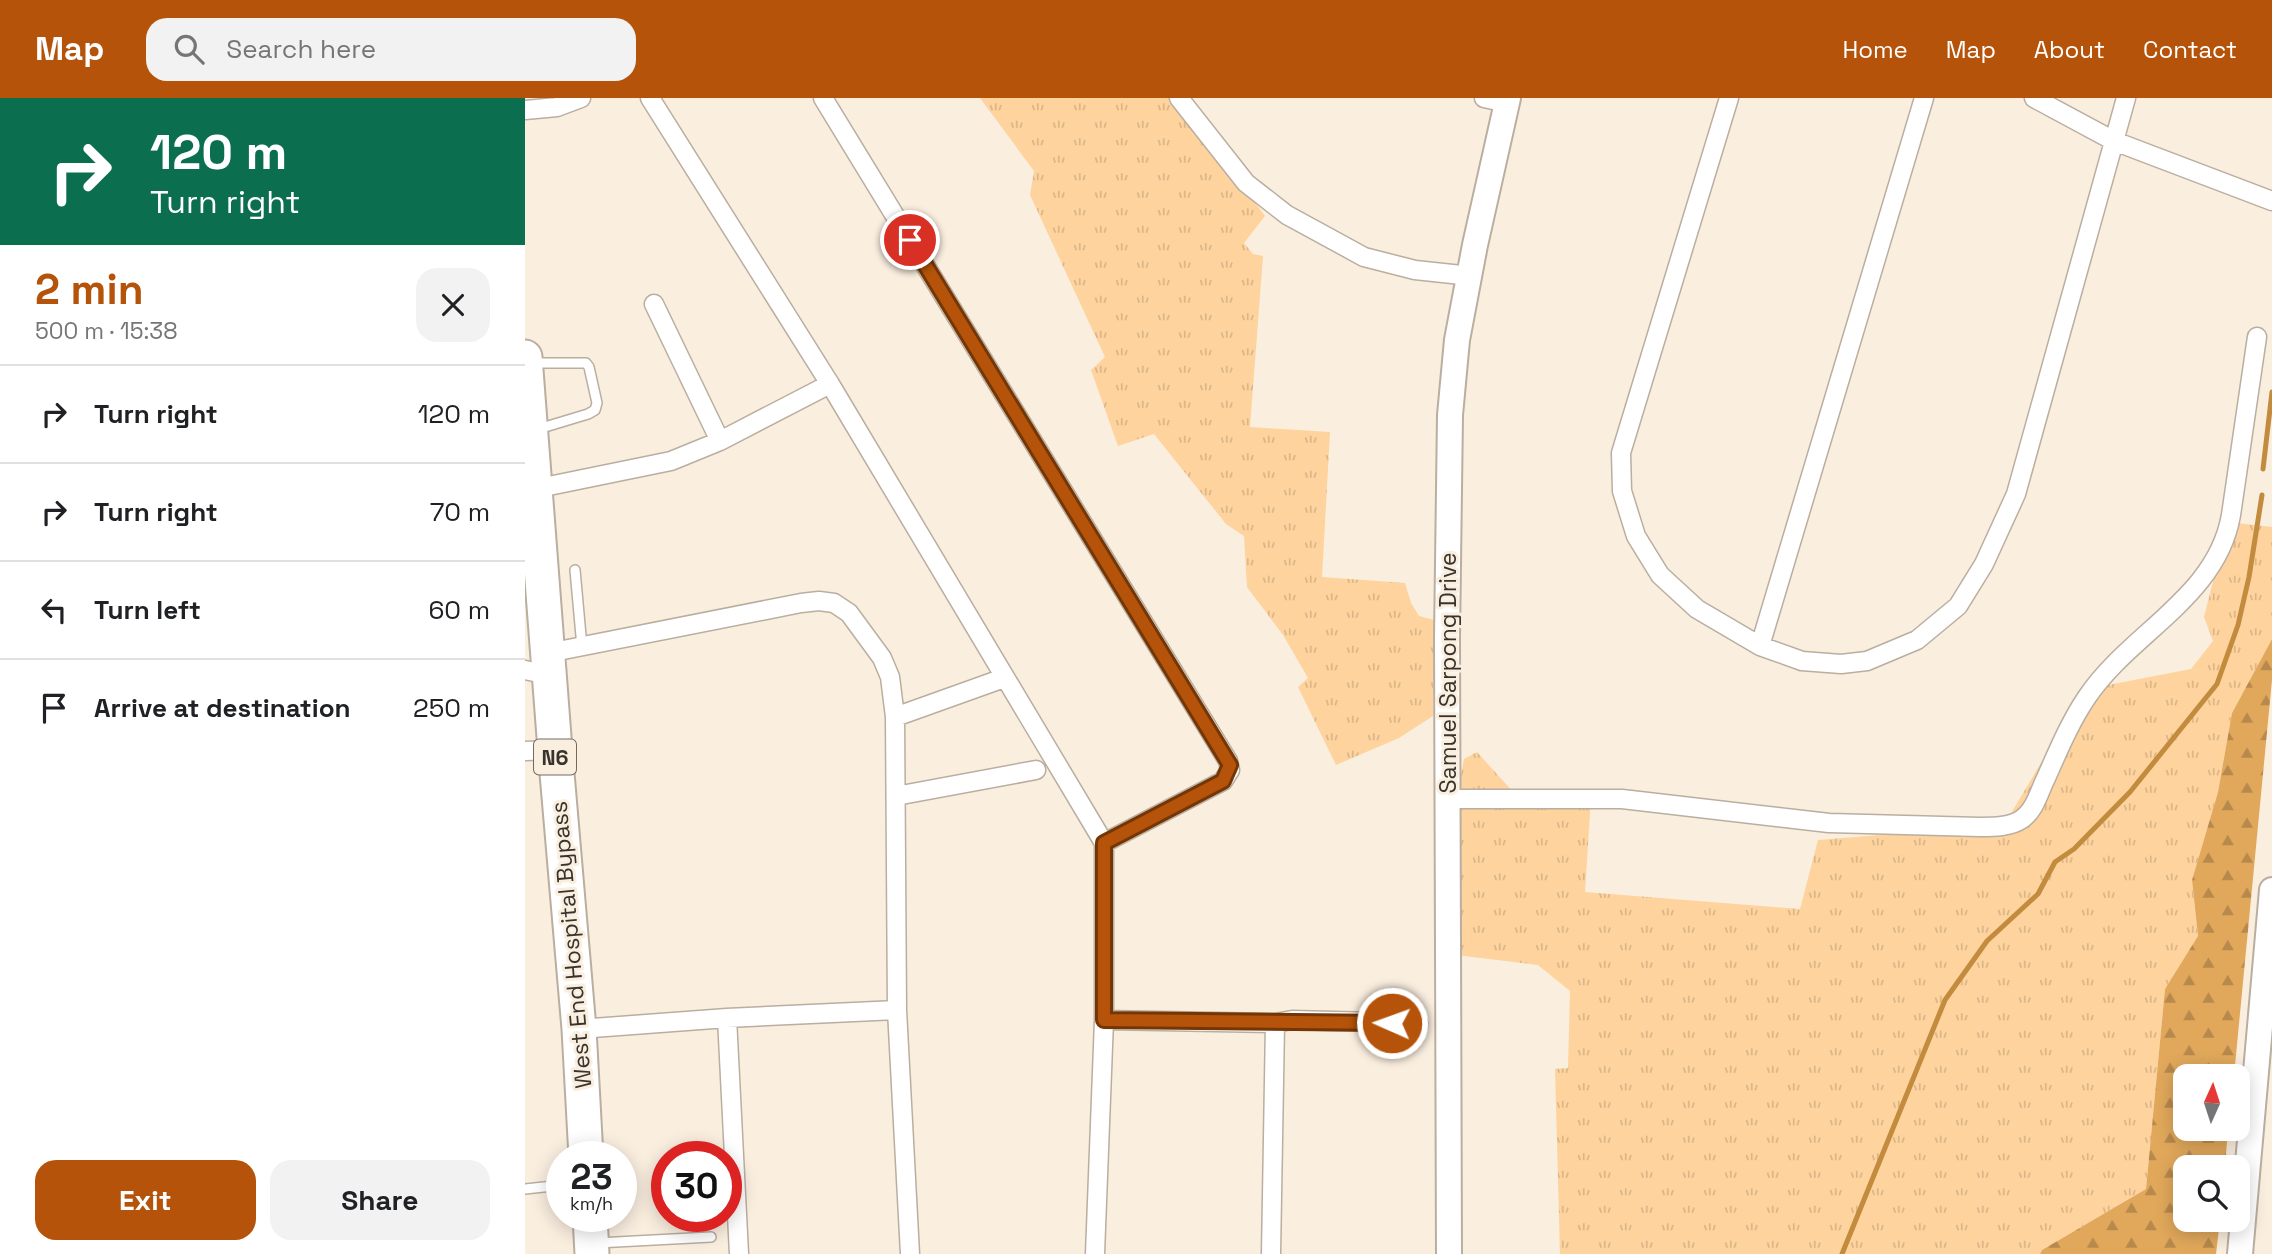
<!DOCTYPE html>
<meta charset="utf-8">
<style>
:root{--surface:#fff;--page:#f2f2f2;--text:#202124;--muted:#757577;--line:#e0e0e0;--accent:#b45309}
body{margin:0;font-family:"Space Grotesk",sans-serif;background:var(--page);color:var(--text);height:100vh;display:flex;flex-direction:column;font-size:26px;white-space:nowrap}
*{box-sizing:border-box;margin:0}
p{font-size:23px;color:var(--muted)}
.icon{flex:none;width:38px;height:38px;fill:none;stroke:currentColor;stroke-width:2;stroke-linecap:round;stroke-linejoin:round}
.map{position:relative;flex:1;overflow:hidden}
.sheet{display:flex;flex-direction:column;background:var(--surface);width:525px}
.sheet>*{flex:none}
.guide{background:#0b6e4f;color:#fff;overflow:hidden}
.needle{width:46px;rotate:3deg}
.tools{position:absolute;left:1648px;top:966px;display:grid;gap:14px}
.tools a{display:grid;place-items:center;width:77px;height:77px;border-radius:14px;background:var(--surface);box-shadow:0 4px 18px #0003;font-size:35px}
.speed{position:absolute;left:21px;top:1043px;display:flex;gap:14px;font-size:35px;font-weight:700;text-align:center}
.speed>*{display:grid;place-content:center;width:91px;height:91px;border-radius:50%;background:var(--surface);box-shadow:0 4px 18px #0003;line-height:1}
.speed small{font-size:18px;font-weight:400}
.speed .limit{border:10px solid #d22;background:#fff;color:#111}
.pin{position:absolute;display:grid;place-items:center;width:60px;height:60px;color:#fff;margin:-30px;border:4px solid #fff;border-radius:50%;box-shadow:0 2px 7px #0007}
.me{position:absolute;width:77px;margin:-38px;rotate:272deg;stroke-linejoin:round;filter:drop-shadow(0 0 5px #0008)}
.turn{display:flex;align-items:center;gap:24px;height:147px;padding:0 35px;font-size:32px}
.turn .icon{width:91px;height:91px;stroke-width:2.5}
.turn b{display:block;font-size:49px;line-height:60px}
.round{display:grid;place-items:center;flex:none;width:74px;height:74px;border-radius:21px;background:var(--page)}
.summary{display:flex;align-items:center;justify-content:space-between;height:119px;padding:0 35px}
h1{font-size:42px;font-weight:800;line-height:52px;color:var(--accent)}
.cta{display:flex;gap:14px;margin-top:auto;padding:14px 35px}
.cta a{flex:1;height:80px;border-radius:21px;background:var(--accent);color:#fff;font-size:28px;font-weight:800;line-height:80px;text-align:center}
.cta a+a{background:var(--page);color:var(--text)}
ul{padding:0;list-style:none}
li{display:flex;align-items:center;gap:21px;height:98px;padding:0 35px;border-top:2px solid var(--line)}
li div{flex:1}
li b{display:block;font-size:26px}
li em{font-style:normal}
header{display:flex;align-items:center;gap:42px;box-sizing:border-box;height:98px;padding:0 35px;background:var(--accent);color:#fff}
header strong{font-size:33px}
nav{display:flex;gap:38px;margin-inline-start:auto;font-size:24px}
.search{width:490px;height:63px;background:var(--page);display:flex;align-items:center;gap:18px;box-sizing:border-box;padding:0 24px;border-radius:21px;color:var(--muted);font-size:26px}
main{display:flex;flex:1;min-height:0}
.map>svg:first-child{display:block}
.grass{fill:url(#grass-tufts)}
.forest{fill:url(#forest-firs)}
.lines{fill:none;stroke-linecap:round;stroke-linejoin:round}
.stream{stroke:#c38b3e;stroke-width:5}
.lane-casing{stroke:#baaea0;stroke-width:12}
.street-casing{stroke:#baaea0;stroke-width:21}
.secondary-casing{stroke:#baaea0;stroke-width:28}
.highway-casing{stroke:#baaea0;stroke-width:37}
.lane{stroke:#fff;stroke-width:9}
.street{stroke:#fff;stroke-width:18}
.secondary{stroke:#fff;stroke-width:24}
.highway{stroke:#fff;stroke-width:33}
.route-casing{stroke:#753606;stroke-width:18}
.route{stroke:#b45309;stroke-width:12}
.labels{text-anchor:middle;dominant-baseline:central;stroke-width:6;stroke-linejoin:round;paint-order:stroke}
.shield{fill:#faeedf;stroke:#726b62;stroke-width:2}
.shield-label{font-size:21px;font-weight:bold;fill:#38332d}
.street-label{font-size:23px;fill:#38332d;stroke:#faeedf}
</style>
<header>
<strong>Map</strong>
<div class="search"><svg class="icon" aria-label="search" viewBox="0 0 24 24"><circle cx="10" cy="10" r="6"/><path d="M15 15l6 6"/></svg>Search here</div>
<nav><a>Home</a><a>Map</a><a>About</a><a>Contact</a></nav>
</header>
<main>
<section class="sheet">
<div class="guide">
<div class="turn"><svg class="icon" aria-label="right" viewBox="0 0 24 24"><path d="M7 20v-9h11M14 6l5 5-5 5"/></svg><div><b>120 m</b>Turn right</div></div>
</div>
<div class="summary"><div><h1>2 min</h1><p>500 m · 15:38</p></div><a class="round"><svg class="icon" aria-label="close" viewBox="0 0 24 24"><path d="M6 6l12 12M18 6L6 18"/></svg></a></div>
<ul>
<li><svg class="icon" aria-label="right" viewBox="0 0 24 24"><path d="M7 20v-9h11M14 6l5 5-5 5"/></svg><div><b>Turn right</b></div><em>120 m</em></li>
<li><svg class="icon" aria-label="right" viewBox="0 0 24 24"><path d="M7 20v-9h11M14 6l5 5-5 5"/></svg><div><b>Turn right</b></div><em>70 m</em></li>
<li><svg class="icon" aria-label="left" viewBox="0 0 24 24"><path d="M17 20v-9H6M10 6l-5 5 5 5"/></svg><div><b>Turn left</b></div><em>60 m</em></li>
<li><svg class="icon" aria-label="arrive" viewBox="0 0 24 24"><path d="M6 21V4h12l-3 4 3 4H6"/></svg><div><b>Arrive at destination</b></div><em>250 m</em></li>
</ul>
<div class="cta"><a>Exit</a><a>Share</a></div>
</section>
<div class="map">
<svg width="1747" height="1156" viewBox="0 0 1747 1156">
<defs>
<pattern id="grass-tufts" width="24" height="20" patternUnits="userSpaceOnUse" patternTransform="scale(1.75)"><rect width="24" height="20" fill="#fed39d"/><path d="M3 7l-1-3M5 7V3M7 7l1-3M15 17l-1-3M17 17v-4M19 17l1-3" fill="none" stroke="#dab688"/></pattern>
<pattern id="forest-firs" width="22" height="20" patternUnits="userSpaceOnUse" patternTransform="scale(1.75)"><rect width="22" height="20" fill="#e1a85b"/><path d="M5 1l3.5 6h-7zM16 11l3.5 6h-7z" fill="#b7894c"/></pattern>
</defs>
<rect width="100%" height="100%" fill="#faeedf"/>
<path class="grass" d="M455,0h197l88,118 -21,27 9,11 10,2 -13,171 80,5 -8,145 83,6 6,20 8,13 15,4 -1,96 -34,22 -63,27 -38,-78 10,-9 -25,-43 -36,-48 -3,-51 -18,-12 -72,-90 -36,12 -27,-76 14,-13 -75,-162 4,-24z
M1703,424l44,5v112l-40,74 -14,79 -26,88 6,56 -33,53 -19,200 -104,61 -2,4h-480l-5,-185 13,-1 2,-77 -32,-26 -82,-10 1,-159 7,-37 13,-7 37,41 77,4 -6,95 215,17 18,-69 186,-15 59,-99 45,-41 83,-16 22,-28 -9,-24z"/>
<path class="forest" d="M1747,541v41l-38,396h-48v53h42l-3,38h-39v53h34l-4,34h-176l2,-4 104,-61 19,-200 33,-53 -6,-56 26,-88 14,-79z"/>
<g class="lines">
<path class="stream" d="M1738,371l9,-77
M1317,1156l103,-254 42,-59 51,-47 17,-32 19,-13 56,-57 87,-108 21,-59 11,-48 13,-82"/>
<defs>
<path id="lane" d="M6,265h55l3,4 8,36 -2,7 -7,4 -53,16
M50,472l7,77
M0,1091l37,-4
M72,1145l114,-6"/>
<path id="street" d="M125,0l180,286 274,459v177l-9,234
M298,0l405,663 2,9 -7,11 -119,62
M654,0l67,85 41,32 77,42 51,13 56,6
M959,0l23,5
M1204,0l-108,355 1,38 14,45 24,39 37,34 63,37 42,15 39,3 26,-3 50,-21 41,-34 26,-42 32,-70 110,-396
M1509,0l80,43 158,60
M0,12l32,-3 24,-9
M129,206l66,137
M9,391l137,-28 49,-20 110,-57
M1235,548l164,-548
M23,555l253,-50 18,-2 15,2 15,10 33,45 8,19 5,40 2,293 13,244
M0,572l24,5
M370,619l109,-39
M0,653l30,-1
M371,698l140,-26
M923,701h174l207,24 151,4c13,0 31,0 42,-8 13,-9 17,-27 24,-41 12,-27 24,-56 41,-81 44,-65 130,-100 144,-182l26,-178
M202,920l12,236
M579,922l171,3 17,-3 126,3
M54,931l148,-11 170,-8
M746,1156l4,-231"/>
<path id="secondary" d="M924,1156l-2,-616 3,-223 7,-75 18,-95 33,-147
M1715,1156l32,-364"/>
<path id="highway" d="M0,259l30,393 24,279 7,128
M65,1118l2,38"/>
</defs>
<use href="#lane" class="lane-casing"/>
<use href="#street" class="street-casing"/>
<use href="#secondary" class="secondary-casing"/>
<use href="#highway" class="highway-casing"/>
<use href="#lane" class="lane"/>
<use href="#street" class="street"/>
<use href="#secondary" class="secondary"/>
<use href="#highway" class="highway"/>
</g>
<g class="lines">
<defs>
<path id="route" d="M385,142l320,525 -7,16 -119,62v177l288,3"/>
</defs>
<use href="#route" class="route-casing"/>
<use href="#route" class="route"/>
</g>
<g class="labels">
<rect class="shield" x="9" y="641.5" width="42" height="35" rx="5"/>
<g class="shield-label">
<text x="30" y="659">N6</text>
</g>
<g class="street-label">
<text transform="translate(923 575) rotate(-90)">Samuel Sarpong Drive</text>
<text transform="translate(46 847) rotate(-95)">West End Hospital Bypass</text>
</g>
</g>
</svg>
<div class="tools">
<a><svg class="needle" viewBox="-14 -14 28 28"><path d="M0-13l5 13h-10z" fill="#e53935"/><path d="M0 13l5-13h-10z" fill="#757577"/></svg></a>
<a><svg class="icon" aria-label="search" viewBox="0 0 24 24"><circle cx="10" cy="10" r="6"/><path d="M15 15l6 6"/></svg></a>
</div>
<div class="speed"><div>23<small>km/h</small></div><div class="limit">30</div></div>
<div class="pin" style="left:385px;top:142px;background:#d93025"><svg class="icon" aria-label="arrive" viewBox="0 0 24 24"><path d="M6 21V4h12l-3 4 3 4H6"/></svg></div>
<svg class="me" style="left:867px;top:925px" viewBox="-20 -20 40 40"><circle r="17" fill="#b45309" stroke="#fff" stroke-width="3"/><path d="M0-11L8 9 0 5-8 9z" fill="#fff"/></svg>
</div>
</main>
